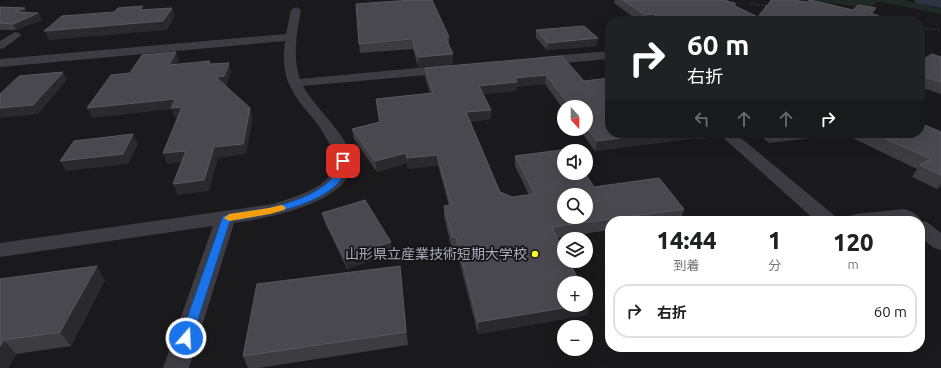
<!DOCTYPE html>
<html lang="ja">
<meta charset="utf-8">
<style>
:root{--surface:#fff;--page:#f2f2f2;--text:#202124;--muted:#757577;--line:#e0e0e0}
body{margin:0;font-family:Ubuntu,"Noto Sans JP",sans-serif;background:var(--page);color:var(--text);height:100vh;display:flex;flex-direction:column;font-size:15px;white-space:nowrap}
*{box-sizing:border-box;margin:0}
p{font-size:13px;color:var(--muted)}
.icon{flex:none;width:22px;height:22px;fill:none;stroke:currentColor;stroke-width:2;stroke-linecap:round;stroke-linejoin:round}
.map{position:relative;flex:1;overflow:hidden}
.side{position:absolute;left:605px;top:216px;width:320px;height:136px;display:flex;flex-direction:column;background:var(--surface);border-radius:16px;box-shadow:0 4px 16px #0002}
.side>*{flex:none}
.guide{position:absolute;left:605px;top:16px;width:320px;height:122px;border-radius:16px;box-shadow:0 4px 16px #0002;background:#202124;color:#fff;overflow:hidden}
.needle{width:26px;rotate:159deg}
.buttons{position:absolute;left:557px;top:100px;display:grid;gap:8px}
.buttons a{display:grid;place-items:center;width:36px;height:36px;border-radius:50%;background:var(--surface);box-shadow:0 4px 16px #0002;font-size:20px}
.pin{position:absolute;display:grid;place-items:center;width:34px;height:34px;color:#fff;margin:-17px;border-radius:8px;box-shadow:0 2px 6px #0006}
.me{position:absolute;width:44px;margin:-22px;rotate:19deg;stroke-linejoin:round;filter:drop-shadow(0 0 3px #0008)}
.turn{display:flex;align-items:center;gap:14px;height:84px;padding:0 16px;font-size:18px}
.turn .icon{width:52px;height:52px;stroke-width:2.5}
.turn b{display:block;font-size:28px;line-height:34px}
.lanes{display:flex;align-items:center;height:38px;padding:0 16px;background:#0003;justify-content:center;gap:20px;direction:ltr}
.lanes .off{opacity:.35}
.eta{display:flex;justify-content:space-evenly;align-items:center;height:68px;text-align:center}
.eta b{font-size:24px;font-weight:800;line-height:28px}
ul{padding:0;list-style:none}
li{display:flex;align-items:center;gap:12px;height:54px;margin:0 8px 6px;padding:0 8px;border:2px solid var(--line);border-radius:16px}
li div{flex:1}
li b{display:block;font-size:15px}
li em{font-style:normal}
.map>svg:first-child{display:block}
.green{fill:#202a24}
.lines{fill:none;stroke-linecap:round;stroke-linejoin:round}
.river{fill:#2e3241;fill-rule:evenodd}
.path{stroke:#404048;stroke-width:1.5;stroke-dasharray:1 2;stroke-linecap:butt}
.minor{fill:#3d3c43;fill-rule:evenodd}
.wall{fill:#3d3c41}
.shaded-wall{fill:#2a292c}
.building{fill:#49484e;stroke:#585860;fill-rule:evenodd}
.route{fill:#1a73e8;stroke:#114b97}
.slow{fill:#f59e0b}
.poi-dot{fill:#fdfb30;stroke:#151417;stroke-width:1.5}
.labels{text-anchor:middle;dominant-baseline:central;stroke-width:3.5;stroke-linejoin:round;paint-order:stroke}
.poi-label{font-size:14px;fill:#ababbc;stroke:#151417;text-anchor:end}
</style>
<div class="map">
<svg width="941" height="368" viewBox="0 0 941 368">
<rect width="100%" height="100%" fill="#1a191b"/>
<path class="green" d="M802,0h101l38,9v5l-59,-12h-6l-5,5h-7z"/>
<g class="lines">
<path class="river" d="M914,0h27v8l-25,-5z"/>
<path class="path" d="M750,4l19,2
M920,28l21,2"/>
<path class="minor" d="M296,7l5,3c-4,22 -9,47 -1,69l149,-14 4,1 2,3 -2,3 -4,1 -146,13c12,22 34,38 45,62 23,53 -81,70 -114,75l-45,145h-26l50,-142 -213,31v-14l273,-39c51,-16 83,-29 42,-83 -9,-11 -19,-22 -25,-35 -7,-14 -7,-30 -5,-45l-285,26v-8l286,-25 5,-24z
M15,32l4,1 2,2 -2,2 -15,11 -4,1v-8z
M610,51v8l-70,6 -4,-1 -2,-3 2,-3 4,-1z
M718,133h17l100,83 3,5h-22z
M904,209c8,2 13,5 18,12l5,1 14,11v17l-7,-2 -14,-11v-16h-74l3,-5 7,-2z"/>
</g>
<path class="wall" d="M615,0h113l-1,2 31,15 95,-7 23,-2 -4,6 19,7h-252l-25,-18z
M0,7l25,1 2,5h11l4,7 -26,10h-16z
M536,30l61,16 -50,4 -11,-12z
M449,37v8l4,9v10l-35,3 -5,-18 -53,4 -1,-9z
M562,56l48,77h109l-1,4 -20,2 -2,-1 -101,13 -16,-22h7v-22h-22v3l-19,-26 -28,3 -1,4 -33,3 8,16v9l-21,3 30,70 12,5 17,-2 -14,-29v-10l79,31 90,22 -3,11 -7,1h-64v9l-53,8 33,66 -3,11 -109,19 -22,-86 -4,1 -8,-32v-11h5l-11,-41 -30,4 -1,-6 -30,9 -23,-33 -2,-10 27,-7 -3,-23 54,-6 -5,-16v-9z
M941,57v37l-21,-7v-26z
M920,107l4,1 -4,6z
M941,132v55l-4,2 -25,-12 5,-8 -73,-35 -75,9 -12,-10h163z
M322,213l70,40 -45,16 -22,-46z
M400,266l8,79 -149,23h-11l-5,-12z
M0,279l105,1 -34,66 -55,8 -8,14h-8z"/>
<path class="shaded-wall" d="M25,8l3,6 -13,-2z
M172,8l3,8 -8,14 -118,10 -5,-9z
M38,13l4,7 -26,10 -3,-6z
M654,14l-2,7h-8l1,-6z
M598,38l-1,8 -50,4 1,-7z
M176,52l3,8 -7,14 -3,-9z
M453,54v10l-35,3v-10z
M229,63l2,8 -4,14 -8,1 -3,-9z
M63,72l4,8 -29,34 -38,4v-10z
M546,75l-1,9 -28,3 -1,4 -37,4v-9l36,-8z
M175,99l7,8 4,10 -11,1 -3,-9 -80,9 -5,-10z
M250,108l3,10 -7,36 -28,4 -9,33 -31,4 -5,-11 41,-37z
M491,110v9l-25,3v-10z
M659,133h39l-2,5 -101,13 2,-10z
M700,133h19l-1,4 -20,2z
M133,134l5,10 -10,20 -62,7 -6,-10z
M186,151l4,10 -23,3 -4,-11z
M406,153l1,10 -30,9 -2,-11z
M437,155l1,10 -30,4 -1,-11z
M941,183v4l-4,2z
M391,242l1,11 -45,16 -3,-11z
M97,266l8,14 -34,66 -11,-14z
M400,266l2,13 6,66 -2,-13z
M586,304h4l-3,11 -109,19v-12l104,-17h4z
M4,340l12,14 -8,14h-8v-22z"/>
<path class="building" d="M412,0h20l17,37h-4l8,17 -35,3 -6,-18 -53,5 -3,-40z
M623,0h104l-1,1 9,2v3l31,15h-102l-10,-7 -9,1z
M771,0h22l14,2 3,-2 43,10 5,-5 18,3 -5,5 20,8h-106l-27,-4 9,-12h1z
M143,6l-3,4 32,-2 -9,13 -119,10 18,-15 52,-4 4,-4z
M0,7l25,1 -10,4 23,1 -25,11 -13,-1z
M584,26l14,12 -50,5 -12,-13z
M176,52l-7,13 41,-4 -1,3 20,-1 -5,13 -8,1 34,31 -7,36 -29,3 -10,33 -31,4 13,-33 -23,2 19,-46 -11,1 4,-9 -88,9 24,-33 19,-2 12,-18z
M932,54l9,3v25l-21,-6v-15z
M562,56l22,25 26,-3v19h-1l1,1v35h49l-62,8 -11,-14v-20h-15l-25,-32 -31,3 2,4 -38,4 12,24 -25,2 34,80 12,5 23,-3 -20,-38 54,-7 2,2h-7v22h21l9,14 65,-9 25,31 -132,18 12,25v9h5l11,22h-16v22h18l-104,17 -22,-85h-4l-8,-31 7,-1 -14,-50 -30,3 -1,-5 -31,8 -23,-32 28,-7 -4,-23 57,-6 -8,-25zM564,195h22v22h-22z
M63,72l-30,33 -33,3v-14l19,-18z
M920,123l21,9v43l-21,-10 11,-6 -58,-26h47z
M133,134l-10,20 -63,7 14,-20z
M365,200l26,42 -47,16 -22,-45z
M97,266l-37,66 -56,8 -4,6v-67z
M400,266l6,66 -163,24 14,-72z
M586,296l4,8h-4z"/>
<path class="route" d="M340,159h6l1,2c0,4 0,9 -2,12 -14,32 -84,43 -115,48l-38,117 -2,4 -4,1 -5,-1 -1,-4 43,-122c15,-4 30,-5 45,-8 21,-4 56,-16 67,-34 3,-4 3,-10 5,-15z"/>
<path class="slow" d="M281,205l3,1 2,2 -2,2 -14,4 -41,7 -5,-3 5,-4 40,-6z"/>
<circle class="poi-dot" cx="535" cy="254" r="4"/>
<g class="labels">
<g class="poi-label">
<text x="527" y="254">山形県立産業技術短期大学校</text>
</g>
</g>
</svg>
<div class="buttons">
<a><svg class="needle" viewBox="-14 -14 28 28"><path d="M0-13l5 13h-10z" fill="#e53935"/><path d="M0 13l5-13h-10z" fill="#757577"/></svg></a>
<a><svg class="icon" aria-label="sound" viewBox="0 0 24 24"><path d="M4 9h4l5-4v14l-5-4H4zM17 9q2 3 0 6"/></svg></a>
<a><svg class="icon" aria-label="search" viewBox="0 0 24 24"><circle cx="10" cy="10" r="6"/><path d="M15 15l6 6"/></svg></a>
<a><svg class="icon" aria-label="layers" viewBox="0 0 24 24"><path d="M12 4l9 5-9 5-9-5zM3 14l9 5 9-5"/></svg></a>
<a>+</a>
<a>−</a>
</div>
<div class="pin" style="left:343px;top:161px;background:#d93025"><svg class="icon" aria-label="arrive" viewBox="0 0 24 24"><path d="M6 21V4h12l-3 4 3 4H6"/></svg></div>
<svg class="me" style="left:186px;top:338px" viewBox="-20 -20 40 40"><circle r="17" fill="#1a73e8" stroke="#fff" stroke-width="3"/><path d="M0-11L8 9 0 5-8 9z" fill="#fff"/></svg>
<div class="guide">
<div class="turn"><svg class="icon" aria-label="right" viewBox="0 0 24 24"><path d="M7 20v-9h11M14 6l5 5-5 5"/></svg><div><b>60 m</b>右折</div></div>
<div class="lanes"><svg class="icon off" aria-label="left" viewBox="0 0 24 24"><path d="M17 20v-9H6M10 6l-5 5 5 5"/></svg><svg class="icon off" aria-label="ahead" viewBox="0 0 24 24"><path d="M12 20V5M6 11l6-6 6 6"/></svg><svg class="icon off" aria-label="ahead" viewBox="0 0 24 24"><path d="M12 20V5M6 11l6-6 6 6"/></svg><svg class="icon" aria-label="right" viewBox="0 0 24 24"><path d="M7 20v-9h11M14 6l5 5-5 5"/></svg></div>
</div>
<section class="side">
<div class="eta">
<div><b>14:44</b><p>到着</p></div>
<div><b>1</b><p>分</p></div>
<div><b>120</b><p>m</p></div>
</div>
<ul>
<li><svg class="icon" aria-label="right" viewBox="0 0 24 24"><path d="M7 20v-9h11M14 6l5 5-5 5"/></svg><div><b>右折</b></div><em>60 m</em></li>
</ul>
</section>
</div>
